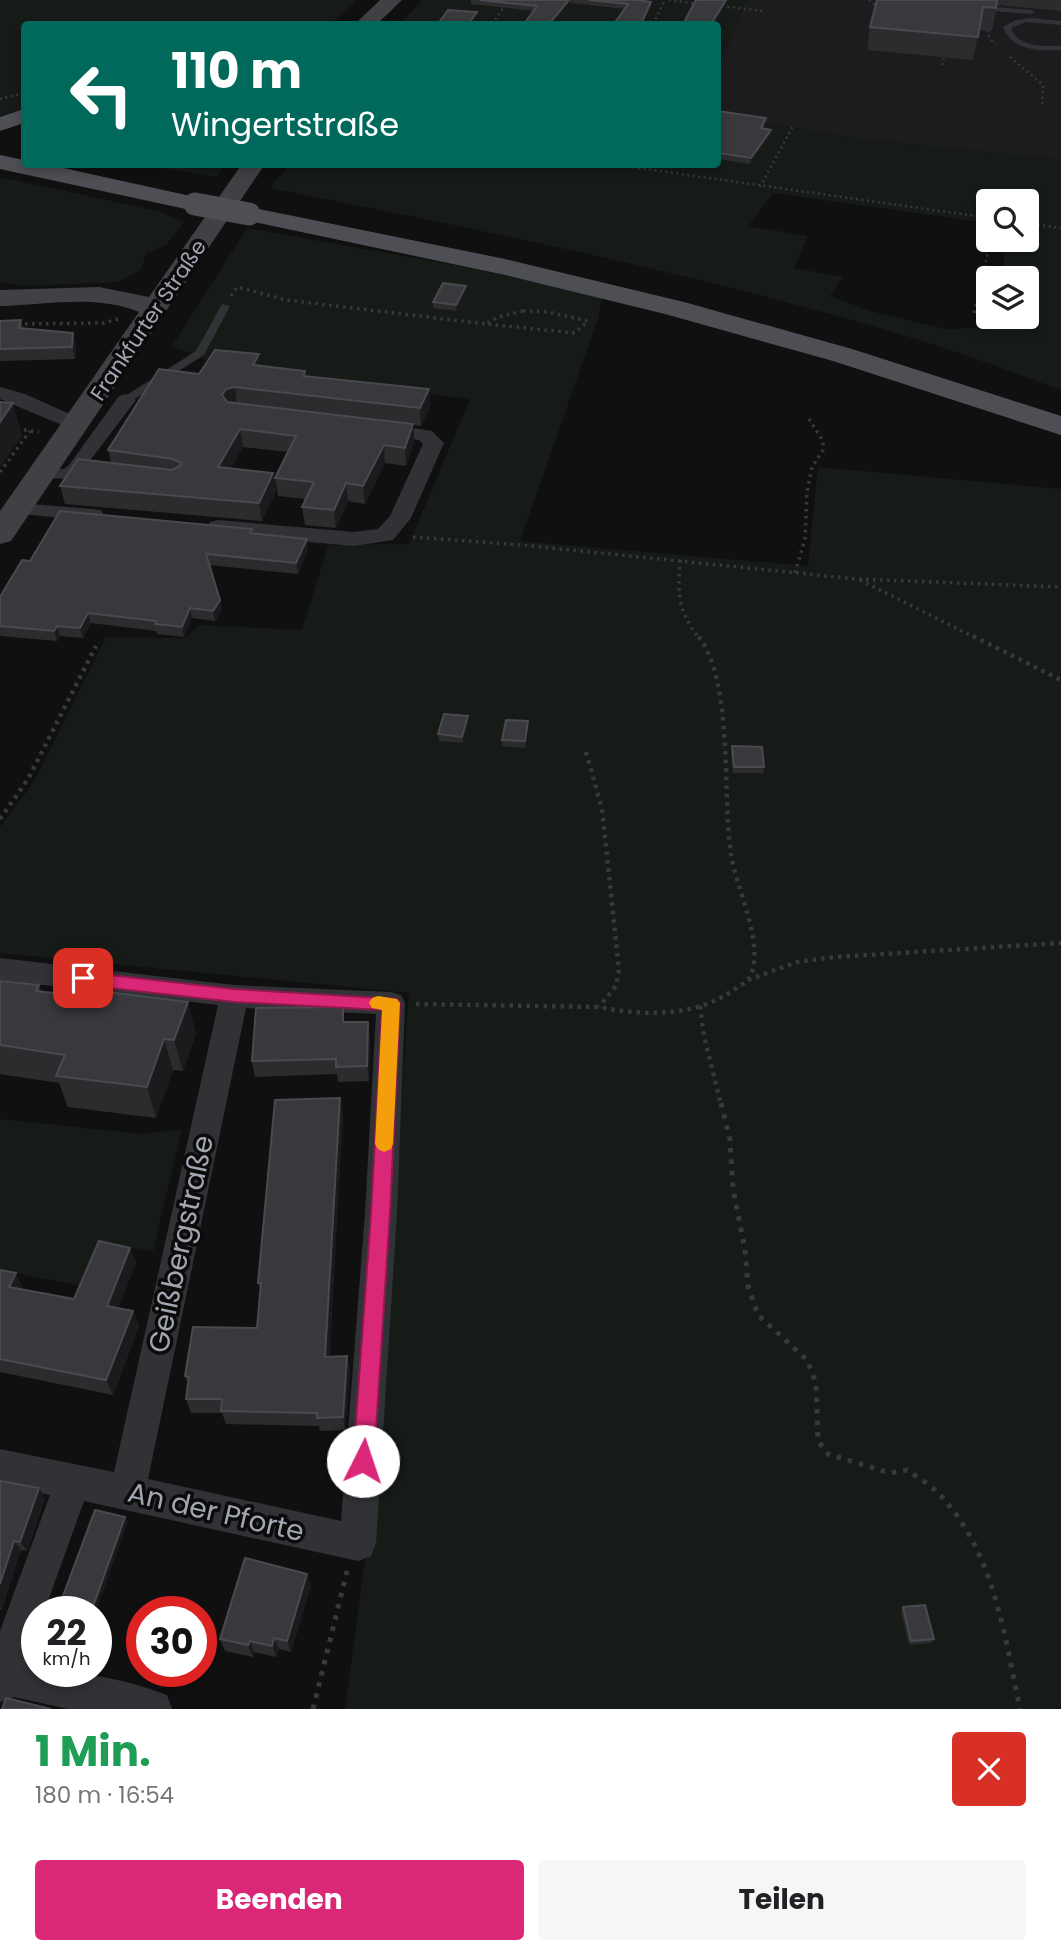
<!DOCTYPE html>
<html lang="de">
<meta charset="utf-8">
<style>
:root{--surface:#fff;--page:#f6f6f6;--text:#202124;--muted:#757577;--accent:#db2777}
body{margin:0;font-family:Poppins,sans-serif;background:var(--page);color:var(--text);height:100vh;display:flex;flex-direction:column;font-size:26px;white-space:nowrap}
*{box-sizing:border-box;margin:0}
p{font-size:23px;color:var(--muted)}
.icon{flex:none;width:38px;height:38px;fill:none;stroke:currentColor;stroke-width:2;stroke-linecap:round;stroke-linejoin:round}
.map{position:relative;height:1709px;overflow:hidden}
.panel{display:flex;flex-direction:column;background:var(--surface);flex:1}
.panel>*{flex:none}
.banner{position:absolute;left:21px;top:21px;width:700px;height:147px;border-radius:7px;box-shadow:0 4px 10px #0003;background:#00695c;color:#fff;overflow:hidden}
.tools{position:absolute;left:976px;top:189px;display:grid;gap:14px}
.tools a{display:grid;place-items:center;width:63px;height:63px;border-radius:7px;background:var(--surface);box-shadow:0 4px 10px #0003;font-size:35px}
.speed{position:absolute;left:21px;top:1596px;display:flex;gap:14px;font-size:35px;font-weight:700;text-align:center}
.speed>*{display:grid;place-content:center;width:91px;height:91px;border-radius:50%;background:var(--surface);box-shadow:0 4px 10px #0003;line-height:1}
.speed small{font-size:18px;font-weight:400}
.speed .limit{border:10px solid #d22;background:#fff;color:#111}
.pin{position:absolute;display:grid;place-items:center;width:60px;height:60px;color:#fff;margin:-30px;border-radius:14px;box-shadow:0 4px 10px #0006}
.me{position:absolute;width:77px;margin:-38px;rotate:4deg;stroke-linejoin:round;filter:drop-shadow(0 0 5px #0008)}
.turn{display:flex;align-items:center;gap:24px;height:147px;padding:0 35px;font-size:32px}
.turn .icon{width:91px;height:91px;stroke-width:2.5}
.turn b{display:block;font-size:49px;line-height:60px}
.round{display:grid;place-items:center;flex:none;width:74px;height:74px;border-radius:7px;background:var(--page)}
.headline{display:flex;align-items:center;justify-content:space-between;height:119px;padding:0 35px}
h1{font-size:42px;font-weight:700;line-height:52px;color:#1e9e55}
.action{display:flex;gap:14px;margin-top:auto;padding:14px 35px}
.action a{flex:1;height:80px;border-radius:7px;background:var(--accent);color:#fff;font-size:28px;font-weight:700;line-height:80px;text-align:center}
.action a+a{background:var(--page);color:var(--text)}
.map>svg:first-child{display:block}
.built{fill:#1c1c1e}
.green{fill:#161b17;fill-rule:evenodd}
.lines{fill:none;stroke-linecap:round;stroke-linejoin:round}
.path-far3{stroke:#37393c;stroke-width:2.5;stroke-dasharray:2 3.5;stroke-linecap:butt}
.path-far2{stroke:#37393c;stroke-width:3.5;stroke-dasharray:2.5 4.5;stroke-linecap:butt}
.path-far1{stroke:#37393c;stroke-width:4.5;stroke-dasharray:3.5 5;stroke-linecap:butt}
.path{stroke:#37393c;stroke-width:5;stroke-dasharray:4.5 7;stroke-linecap:butt}
.lane{fill:#313235;fill-rule:evenodd}
.street{fill:#313235;fill-rule:evenodd}
.secondary{fill:#3f4145;fill-rule:evenodd}
.primary{fill:#4d4f54;fill-rule:evenodd}
.primary-bridge{stroke:#4d4f54;stroke-width:23}
.wall{fill:#2c2c2f}
.shaded-wall{fill:#1b1b1d}
.building{fill:#39393d;stroke:#494a4f;stroke-width:2}
.route{fill:#db2777;stroke:#8e194d;stroke-width:2}
.slow{fill:#f59e0b}
.labels{text-anchor:middle;dominant-baseline:central;stroke-width:7;stroke-linejoin:round;paint-order:stroke}
.far-street-label{font-size:21px;fill:#a2a6b1;stroke:#0b0b0c}
.near-street-label{font-size:28px;fill:#a2a6b1;stroke:#0b0b0c}
</style>
<div class="map">
<svg width="1061" height="1709" viewBox="0 0 1061 1709">
<rect width="100%" height="100%" fill="#101011"/>
<path class="built" d="M746,0h315v160l-201,-21 -142,-24v-48z"/>
<path class="green" d="M0,0h354l2,1 -25,23h-307v85l-24,7z
M422,0h324l-28,67v-43h-318z
M718,115l142,24 201,21v230c-45,-16 -90,-34 -135,-48 -215,-66 -435,-110 -656,-154l19,-23 429,-1zM773,193l216,30v-22h38v39h-21l-4,38h25v39h-29l-2,10 -50,2 -76,-18 -40,-15 13,-19 -49,-9 14,-32 -60,-10z
M142,165h82l-8,12z
M0,177l158,34 26,11 -18,23 -20,8 -4,16 -23,13 -97,4 -22,-4z
M247,228l218,39 137,29 -4,23 -78,222 288,25 10,-99 243,22v1220h-716l23,-171 41,-545 -409,-40v-126l35,-47 71,-143 78,1 16,-13 102,5 26,-85 81,-1 61,-145 -195,-22 -62,-15 -41,-16z
M0,1119l143,15 39,-5 -29,122 -49,-8 -17,44 -87,-17z"/>
<g class="lines">
<path class="path-far3" d="M669,0l30,4
M869,0l11,9
M722,6l41,5
M492,24l17,-24
M653,24l12,-24
M988,30l1,8 7,6
M1010,57l33,28 -1,23
M942,65l2,-7
M0,99l24,-6
M611,164l378,54
M760,187l33,-61
M1027,223l34,5
M982,278l9,-38"/>
<path class="path-far2" d="M231,296l6,-9 49,13 200,24
M523,311l25,1 40,9 -13,12 -89,-9 12,-7z
M974,313l9,-37
M18,324l86,-1 14,-4
M17,429l22,3
M0,472l30,-41
M413,537l108,8 336,34 204,8
M680,560c-2,34 -3,50 19,78
M795,573l10,-34 2,-47 5,-25 11,-17v-9l-14,-22
M860,580l116,58"/>
<path class="path-far1" d="M973,636l88,44
M586,752l16,57 17,161 -3,16 -17,21
M0,819l28,-40 68,-133
M748,980l49,-18 38,-5 226,-14
M416,1004l183,3c44,9 95,10 133,-16 6,-4 14,-8 17,-13 18,-29 -14,-93 -18,-124 -9,-57 3,-174 -33,-218
M700,1006l4,30 17,69"/>
<path class="path" d="M721,1103l9,37 3,49 12,61 3,36 10,29 49,45 9,23 2,58 10,13 62,19 17,-3c10,7 22,14 30,22 57,57 67,142 83,217
M313,1709l34,-138"/>
<path class="lane" d="M995,7l36,3 4,2 -4,2 -39,-3v-4z
M1033,18l28,3v4l-35,-3 -15,6c8,20 32,18 50,18v4c-22,1 -49,1 -58,-23l13,-7z
M222,304l8,2 -26,49 -74,47h-8v-4l74,-47z"/>
<path class="street" d="M0,387l25,7 58,26 3,4 -3,4h-14l-69,-29z
M126,394l10,6 -60,79 -41,-1 -3,-4 3,-4 29,-1 5,-4 50,-69z
M379,423l53,8 12,12 -33,75 -18,22 -39,6 -136,-12 -8,-2 -3,-5 3,-5 8,-2 136,12 24,-3 12,-13 33,-72 -4,-4 -47,-7 -3,-4 3,-4z
M18,503l75,6 8,1 3,5 -3,5 -8,1 -82,-8 -4,-4 4,-4z
M0,958l234,27 157,7 10,3 4,8 -8,210 -21,330 -5,13 -13,5 -274,-60 -40,111h-7v21l-10,28 10,2v8c43,0 90,8 130,24l5,14h-104l-54,-12 -14,5v-71l50,-136 -50,-10v-36l114,23 104,-467 -218,-25zM246,1008l130,6 -11,199 -24,308 -193,-42z"/>
<path class="secondary" d="M380,0h22l-25,24h-22z
M242,164h23l-254,377 -11,3v-33l139,-199c-43,-18 -94,-7 -139,-6v-16l99,-3 50,10z"/>
<path class="primary" d="M24,109v14l-24,8v-14z
M0,155l24,5v4h21l150,33 9,2 3,5 -3,5 -9,2 -195,-42z
M249,207l256,52 179,43 168,47 209,67v19l-228,-74 -168,-47 -160,-39 -265,-56 -3,-5 3,-5z"/>
<path class="primary-bridge" d="M195,204l54,10"/>
</g>
<path class="wall" d="M471,0h169l11,2v5l-26,2 -55,-6 -17,21h-29l10,-13 -63,-7z
M877,0h184v11l-64,-6 -5,26 -13,-1 -6,30 -106,-10 3,-23z
M718,111l47,13 -2,5 8,1 -1,6 -20,28 -32,-5z
M466,292l-10,19 -23,-3v-6z
M21,320l2,8 50,5 3,12 -1,14 -75,2v-40z
M261,366l44,5 1,6 123,12 1,18 -9,19 -8,-1 1,17 -8,24 -21,-3 -20,41 -17,-3 -12,27 -31,-3 -3,-18 4,-8 -28,-3 -3,-18 13,-26 -45,-5 -13,22 43,4 3,18 -14,30 -197,-17 -5,-18 51,-23 -3,-13 91,-76z
M253,534l54,5 1,10 -10,25 -89,-9 11,35 2,10 -7,11 -23,-3 -8,19 -27,-3 -1,-3 -65,-8 -8,15 -23,-2 -3,5 -57,-5v-39l30,-36z
M468,723l-5,20 -24,-2 -1,-7z
M528,727l-3,21 -23,-2v-6z
M732,746l32,21 -1,6h-30l-2,-20z
M0,981l39,4 2,6 155,42 -13,38 -10,-1 -17,48 -88,-11 -9,-24 -59,-9z
M346,1022l24,15 -1,44 -31,1 -1,-8 -82,3 -3,-16z
M343,1114l-14,242h18l3,14 -5,60 -25,1 -1,-5 -93,-2 -4,-11h-31l-5,-14 2,-15 -3,-8 72,-48 4,-35 -3,-10z
M130,1248l6,15 -18,45 15,3 6,15 -26,69 -113,-23v-102l23,18v2l51,9z
M0,1481l45,17 -18,53 -6,-1 -19,59h-2z
M307,1574l4,12 -20,66 -12,-3 -3,8 -22,-5 -1,5 -28,-6 -5,-12z
M903,1607l31,32 -3,4 -22,2 -8,-33z"/>
<path class="shaded-wall" d="M569,0h1v3l-17,21h-4z
M726,0h2l-14,24h-3z
M651,2v5l-8,17h-2z
M477,12v5l-5,7h-4z
M771,130l-1,6 -20,28 1,-6z
M466,286v6l-10,19v-6z
M73,333l3,12 -1,14 -3,-12z
M259,354l3,18 -9,-7z
M235,387l2,17 -8,2 -7,-11 4,-6z
M429,389l1,18 -9,19 -1,-18z
M13,403l9,33 -22,31v-45z
M413,424l1,18 -8,24 -1,-18z
M240,429l3,18 -22,38 -3,-18z
M384,445l1,18 -20,41 -2,-18z
M273,473l3,18 -14,30 -3,-18z
M346,483l2,18 -12,27 -2,-18z
M307,539l1,10 -10,25 -2,-11z
M220,600l2,10 -7,11 -2,-10z
M190,608l2,10 -8,19 -2,-10z
M88,613l3,10 -8,15 -3,-10z
M57,626l3,10 -3,5 -3,-10z
M468,716v7l-5,20 -1,-6z
M188,1002l8,31 -13,38 -9,-31z
M368,1022l2,15 -1,44 -2,-15z
M164,1039l9,31 -17,48 -9,-31z
M340,1098l3,16 -14,257 -4,-14z
M130,1248l6,15 -23,58 -6,-15z
M16,1273l7,15 -6,14 -8,-15z
M133,1311l6,15 -26,69 -7,-15z
M347,1356l3,14 -5,60 -2,-13z
M39,1488l6,10 -18,53 -7,-9z
M125,1517l3,4 -32,91h-5z
M14,1541l7,9 -19,59 -2,-2v-23z
M307,1574l4,12 -20,66 -4,-11z
M274,1638l5,11 -3,8 -4,-11z
M250,1641l4,11 -1,5 -5,-12z"/>
<path class="building" d="M480,0h89l-20,24h-25l13,-18z
M589,0h49l13,2 -10,22h-27l14,-20z
M696,0h30l-15,24h-28z
M877,0h120l-1,8 -13,-1 -5,30 -108,-10z
M448,10l29,2 -9,12h-30z
M718,111l48,7 -5,10 10,2 -20,28 -33,-5z
M443,283l23,3 -10,19 -23,-3z
M21,320l-2,8 54,5 -1,14 -72,2v-28z
M215,350l44,4 -6,11 52,6 -2,5 126,13 -9,19 -185,-21 -9,2 -4,6 5,7 186,22 -8,24 -21,-3 -21,41 -17,-3 -12,27 -32,-3 12,-25 -39,-4 21,-42 -56,-7 -22,38 55,6 -14,30 -199,-17 18,-27 94,11 8,-4 1,-3 -8,-4 -65,-9 51,-81 40,5z
M0,402l13,1 -13,19z
M60,511l192,18 -2,4 57,6 -11,24 -90,-9 14,46 -7,11 -23,-3 -8,19 -27,-3 1,-3 -68,-8 -8,15 -23,-2 -3,5 -54,-5v-29l22,-37 8,1z
M444,714l24,2 -6,21 -24,-3z
M506,720l22,1 -3,20 -23,-1z
M732,746l30,1 2,20h-30z
M0,981l39,4 -3,6 52,6 3,-7 97,12 -14,38 -10,-1 -17,48 -91,-11 9,-21 -65,-10z
M343,1007v15h25l-1,44 -31,1v-8l-84,2 4,-53z
M340,1098l-15,259 22,-1 -4,61 -26,1v-5l-96,-2 1,-12h-36l3,-22 -4,-1 8,-49 64,1 4,-45h-3l17,-183z
M99,1241l31,7 -23,58 26,5 -27,69 -106,-21v-89l16,3 -7,14 65,12z
M0,1481l39,7 -19,54 -6,-1 -14,43z
M95,1510l30,7 -34,95h-34z
M245,1558l62,16 -20,67 -13,-3 -2,8 -22,-5 -2,4 -28,-6z
M925,1605l9,34 -23,2 -8,-34z
M6,1698l45,11h-49z"/>
<path class="route" d="M83,972l151,17 163,10 3,4 -10,210 -16,248 -3,7 -8,3 -7,-3 -3,-7 18,-248 11,-203 -148,-8 -151,-17 -6,-2 -3,-5 3,-4z"/>
<path class="slow" d="M378,996l19,3 3,4 -7,141 -2,5 -7,3 -6,-3 -3,-5 7,-134 -10,-2 -3,-5 3,-5z"/>
<g class="labels">
<g class="far-street-label">
<text transform="translate(148 320) rotate(-56)">Frankfurter Straße</text>
</g>
<g class="near-street-label">
<text transform="translate(181 1244) rotate(-78)">Geißbergstraße</text>
<text transform="translate(216 1512) rotate(13)">An der Pforte</text>
</g>
</g>
</svg>
<div class="tools">
<a><svg class="icon" aria-label="search" viewBox="0 0 24 24"><circle cx="10" cy="10" r="6"/><path d="M15 15l6 6"/></svg></a>
<a><svg class="icon" aria-label="layers" viewBox="0 0 24 24"><path d="M12 4l9 5-9 5-9-5zM3 14l9 5 9-5"/></svg></a>
</div>
<div class="speed"><div>22<small>km/h</small></div><div class="limit">30</div></div>
<div class="pin" style="left:83px;top:978px;background:#d93025"><svg class="icon" aria-label="arrive" viewBox="0 0 24 24"><path d="M6 21V4h12l-3 4 3 4H6"/></svg></div>
<svg class="me" style="left:363px;top:1461px" viewBox="-20 -20 40 40"><circle r="19" fill="#fff"/><path d="M0-13L10 11 0 6-10 11z" fill="#db2777"/></svg>
<div class="banner">
<div class="turn"><svg class="icon" aria-label="left" viewBox="0 0 24 24"><path d="M17 20v-9H6M10 6l-5 5 5 5"/></svg><div><b>110 m</b>Wingertstraße</div></div>
</div>
</div>
<section class="panel">
<div class="headline"><div><h1>1 Min.</h1><p>180 m · 16:54</p></div><a class="round" style="background:#d93025;color:#fff"><svg class="icon" aria-label="close" viewBox="0 0 24 24"><path d="M6 6l12 12M18 6L6 18"/></svg></a></div>
<div class="action"><a>Beenden</a><a>Teilen</a></div>
</section>
